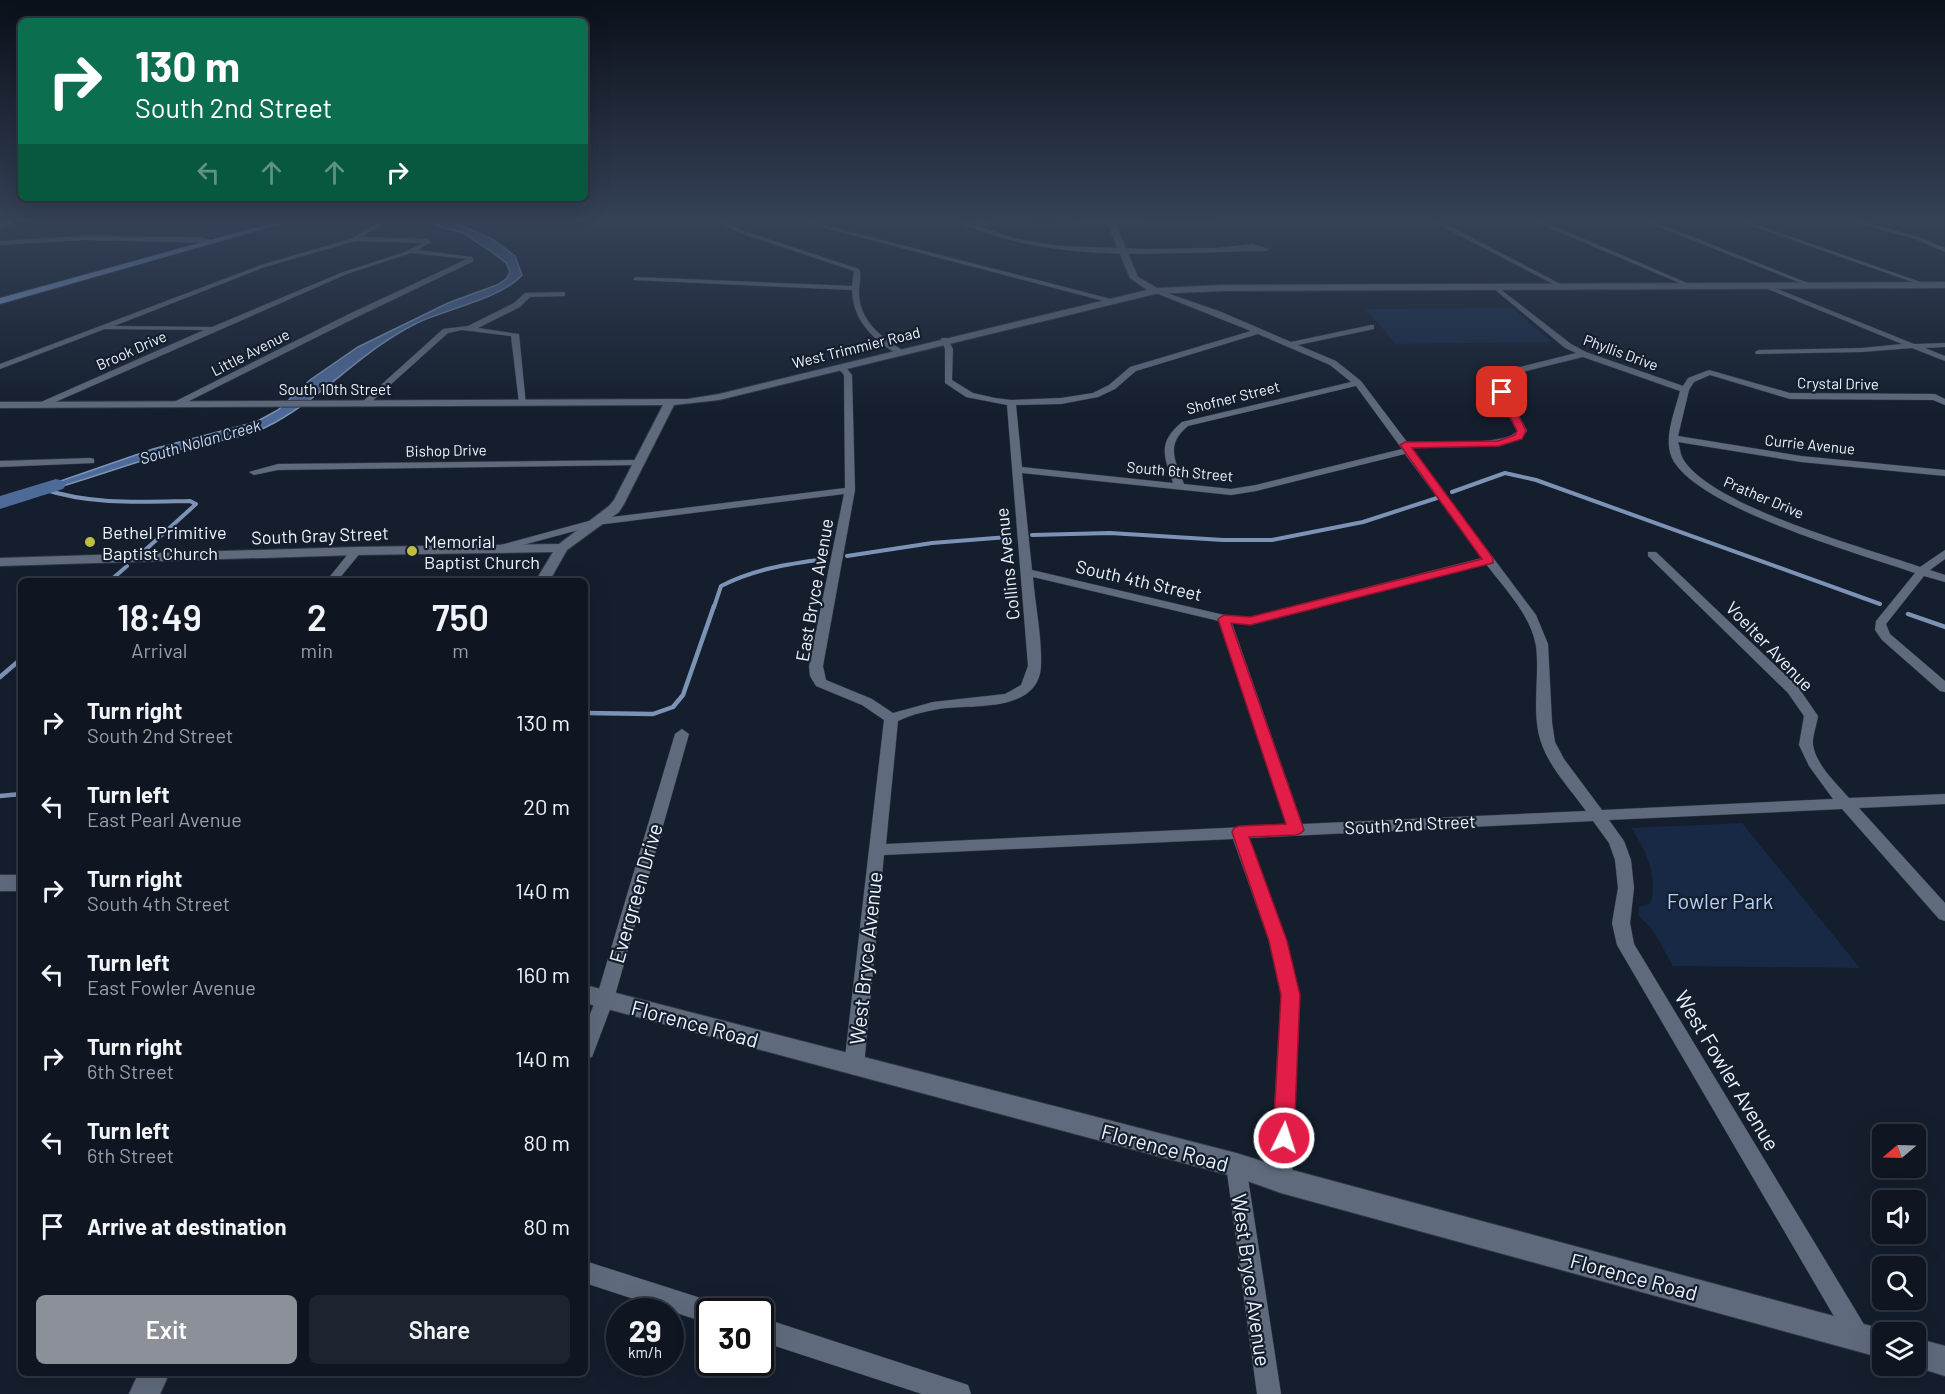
<!DOCTYPE html>
<style>
:root{--surface:#0f1622;--page:#1d232f;--text:#f1f3f6;--muted:#9b9fa5;--line:#2f3540;--accent:#8c9099}
body{margin:0;font-family:Barlow,sans-serif;background:var(--page);color:var(--text);height:100vh;display:flex;flex-direction:column;font-size:22px;white-space:nowrap}
*{box-sizing:border-box;margin:0}
p{font-size:20px;color:var(--muted)}
.icon{flex:none;width:33px;height:33px;fill:none;stroke:currentColor;stroke-width:2;stroke-linecap:round;stroke-linejoin:round}
.map{position:relative;flex:1;overflow:hidden}
.side{position:absolute;left:18px;top:578px;width:570px;height:798px;display:flex;flex-direction:column;background:var(--surface);border-radius:9px;box-shadow:0 6px 24px #0002,0 0 0 2px var(--line)}
.side>*{flex:none}
.hud{position:absolute;left:18px;top:18px;width:570px;height:183px;border-radius:9px;box-shadow:0 6px 24px #0002,0 0 0 2px var(--line);background:#0b6e4f;color:#fff;overflow:hidden}
.needle{width:39px;rotate:251deg}
.controls{position:absolute;left:1872px;top:1124px;display:grid;gap:12px}
.controls a{display:grid;place-items:center;width:54px;height:54px;border-radius:9px;background:var(--surface);box-shadow:0 6px 24px #0002,0 0 0 2px var(--line);font-size:30px}
.speed{position:absolute;left:606px;top:1298px;display:flex;gap:12px;font-size:30px;font-weight:700;text-align:center}
.speed>*{display:grid;place-content:center;width:78px;height:78px;border-radius:50%;background:var(--surface);box-shadow:0 6px 24px #0002,0 0 0 2px var(--line);line-height:1}
.speed small{font-size:15px;font-weight:400}
.speed .limit{border:3px solid #111;border-radius:9px;background:#fff;color:#111}
.pin{position:absolute;display:grid;place-items:center;width:51px;height:51px;color:#fff;margin:-26px;border-radius:12px;box-shadow:0 3px 9px #0006}
.me{position:absolute;width:66px;margin:-33px;rotate:4deg;stroke-linejoin:round;filter:drop-shadow(0 0 4px #0008)}
.turn{display:flex;align-items:center;gap:21px;height:126px;padding:0 18px;font-size:27px}
.turn .icon{width:78px;height:78px;stroke-width:2.5}
.turn b{display:block;font-size:42px;line-height:51px}
.lanes{display:flex;align-items:center;height:57px;padding:0 18px;background:#0003;justify-content:center;gap:30px;direction:ltr}
.lanes .off{opacity:.35}
.eta{display:flex;justify-content:space-evenly;align-items:center;height:102px;text-align:center}
.eta b{font-size:36px;font-weight:600;line-height:42px}
.primary-button{display:flex;gap:12px;margin-top:auto;padding:12px 18px}
.primary-button a{flex:1;height:69px;border-radius:9px;background:var(--accent);color:#fff;font-size:24px;font-weight:600;line-height:69px;text-align:center}
.primary-button a+a{background:var(--page);color:var(--text)}
ul{padding:0;list-style:none}
li{display:flex;align-items:center;gap:18px;height:84px;padding:0 18px}
li div{flex:1}
li b{display:block;font-size:22px}
li em{font-style:normal}
.map>svg:first-child{display:block}
.green{fill:#172945}
.water{fill:#4d6a98;stroke:#7d93b6;stroke-width:1.5}
.lines{fill:none;stroke-linecap:round;stroke-linejoin:round}
.stream-far1{stroke:#7d93b6;stroke-width:4}
.stream{stroke:#7d93b6;stroke-width:4.5}
.river{fill:#4d6a98;fill-rule:evenodd}
.minor-casing{stroke:#313743;stroke-width:1}
.tertiary-casing{stroke:#313743;stroke-width:2}
.primary-casing{stroke:#313743;stroke-width:2}
.minor{fill:#5f6b7d;fill-rule:evenodd}
.tertiary{fill:#5f6b7d;fill-rule:evenodd}
.primary{fill:#7998c7;fill-rule:evenodd}
.route{fill:#e11d48;stroke:#92132f;stroke-width:1.5}
.poi-dot{fill:#bfbe41;stroke:#141e2d;stroke-width:2}
.labels{text-anchor:middle;dominant-baseline:central;stroke-width:4.5;stroke-linejoin:round;paint-order:stroke}
.far-street-label{font-size:15px;fill:#ecf3fd;stroke:#141e2d}
.far-water-label{font-size:16px;font-style:italic;fill:#ccdefa;stroke:#141e2d}
.poi-label{font-size:18px;fill:#ecf3fd;stroke:#141e2d;text-anchor:start}
.street-label{font-size:18px;fill:#ecf3fd;stroke:#141e2d}
.near-street-label{font-size:21px;fill:#ecf3fd;stroke:#141e2d}
.near-park-label{font-size:21px;fill:#b5d0fb;stroke:#141e2d}
</style>
<div class="map">
<svg width="1945" height="1394" viewBox="0 0 1945 1394">
<rect width="100%" height="100%" fill="#141e2d"/>
<path class="green" d="M1512,308l40,34 -156,2 -31,-35z
M1742,823l118,145 -187,-2 -21,-37 -14,-14 1,-8 12,-4c6,-30 -4,-51 -20,-75z"/>
<path class="water" d="M429,220h19l44,19 23,17 7,19c-21,24 -77,34 -107,49 -52,26 -90,71 -141,99 -30,17 -64,18 -96,27 -47,13 -92,30 -139,43l-19,2 133,-46 103,-27 22,-12 32,-30 48,-33 90,-44 49,-18 9,-6 4,-7 -4,-9 -17,-13 -26,-17 -25,-7z"/>
<g class="lines">
<path class="stream-far1" d="M43,489c48,16 97,13 147,12l6,3 -53,48
M1452,492l53,-19 31,7 344,124
M1032,535l78,-2 113,7h49l91,-18 74,-24
M847,556l85,-13 76,-6
M111,580l16,-14
M714,607l7,-21c33,-17 67,-22 104,-27"/>
<path class="stream" d="M1908,614l37,13
M0,677l21,-18
M585,713l68,1 20,-7 10,-12 31,-89
M0,796l21,-2"/>
<path class="river" d="M56,479l7,2 3,4 -3,4 -63,20v-13z"/>
<defs>
<path id="minor" d="M9,220h9l-18,8v-4z
M381,220h8l-27,17 67,2 2,3 -13,8 54,7 2,4 -119,57 -178,89 -3,-1v-4l175,-88 118,-55 -56,-6 -64,21 -303,133 -3,-1v-4l163,-72 -99,-1 -105,40v-5l261,-99 92,-27zM356,241l67,2 -21,10 -59,19 -131,55 -98,-1 151,-59z
M713,220h8l23,11 115,38c3,7 0,15 0,23 0,28 21,44 43,58v4c-7,0 -11,-4 -17,-8 -20,-15 -32,-31 -33,-56l-219,-10 2,-3 217,9 2,-15 -114,-38z
M794,220h11l310,80 -7,2z
M954,220l18,3 32,-3 -25,6 38,13 43,7 87,3 71,-1 34,-4 17,5 -3,2c-92,1 -195,12 -282,-19 -10,-4 -21,-7 -30,-12z
M1027,220h200l1,1 -3,2 -141,1z
M1430,220h8l128,67 -5,1z
M1531,220h9l154,66 -5,1z
M1641,220h9l166,66 -5,1z
M1735,220h9l185,65 -5,1z
M1846,220h11l62,17 26,11v4l-30,-13z
M83,236l117,1 19,4 -3,2 -133,-3 -83,5v-4z
M1765,284l149,60 31,-1v4l-20,1 20,8v5l-33,-13 -50,4 -106,2 -1,-2 4,-2 103,-2 40,-4 -139,-57z
M1495,285l76,59 15,8 97,34 5,-8 21,-8 81,23 145,1 10,5v6l-12,-5 -143,-1 -80,-24 -16,7 -5,8 -11,46 123,20 144,14v6l-144,-14 -123,-20c2,5 2,12 5,17 29,48 183,89 237,108l25,-17v9l-15,11 15,5v7l-21,-6 -38,48 4,10 55,47v11l-5,-1 -58,-51 -7,-10 1,-9 39,-48c-54,-19 -219,-65 -243,-115 -9,-20 3,-46 8,-67l-97,-34 -69,17 -8,5 1,14 20,38 -6,8 -22,7 -88,2 125,167 12,29 4,78 3,20 9,17 38,51 231,-11 -24,-33 -10,-21 5,-29 -16,-23 -140,-137v-4h8l142,135 20,29c-1,8 -6,21 -5,29 3,20 24,39 36,53l96,-4v10l-86,4 86,95v18l-6,-2 -97,-110 -233,11 15,21 7,19 3,28 -4,35 4,21 231,382 4,8 -4,8 -8,4 -8,-4 -232,-397 -5,-22 6,-35 -3,-28 -6,-17 -16,-22 -344,17 38,103 12,54 -7,185 -4,7 -7,3 -7,-3 -4,-7 11,-185 -12,-54 -36,-102 -349,16 -20,211 -3,6 -7,3 -7,-3 -3,-6 40,-346 -22,-15 -46,-19 -6,-10 -1,-10 35,-172 -247,31 -100,27 -6,-3 2,-2 103,-28 249,-31 -1,-113 -7,-8 7,-2 8,10 3,115 -32,176 3,14 46,19 21,14 40,-11 72,-8 16,-9 7,-19 -21,-261 -41,-8 -21,-14v-34l-4,-11h6l6,11 -1,31 21,13 22,5 16,2 50,-2 32,-5 16,-8 21,-18 121,-36 -98,-39 -2,-1 4,-2 64,22 72,31 80,-17h3v4l-76,16 38,16 25,20 46,61c20,0 100,4 110,-11 -8,-17 -34,-48 -9,-61l68,-17 -11,-5 -72,-60zM1258,334l72,31 21,17 -169,40c-25,21 -18,34 -9,61l-151,-16 -6,-62 45,-1 37,-7 17,-8 21,-18zM1356,386l46,63 -146,36 -25,4 -47,-5c-9,-24 -19,-39 4,-58zM1405,454l77,104 -232,59 -26,-2 -192,-45 -10,-97 209,22 25,-4zM1486,564c18,24 45,51 50,82 4,31 -5,66 5,96 8,25 30,48 45,69l-284,13 -70,-201 18,2zM1033,577l186,44 68,204 -401,19 12,-123c15,-7 31,-11 49,-13 31,-3 93,3 94,-43 1,-29 -6,-60 -8,-88z
M562,292h3v4l-35,1 -10,10 -42,21 41,6 7,71 -7,-2 -8,-67 -49,-6 -14,3 -80,72 -7,-2 82,-74 25,-3 46,-23 11,-10z
M91,458l3,1v4l-94,4v-6z
M639,460l5,3 -2,2 -364,5 -24,5 -5,-3 29,-8z
M356,548l6,3 -24,29h-11l25,-31z
M682,729l7,5 -75,265 -22,58 -7,2v-32l11,-28 79,-265z
M1236,1155l7,3 3,7 35,229h-24l-31,-229 3,-7z
M585,1261l125,40 8,4 3,6h-11v13l-125,-41z
M760,1317l199,65 9,3 3,9h-49l-162,-53z"/>
<path id="tertiary" d="M1106,220h8l24,57 19,11 65,-3 723,-3v6l-723,3 -67,3 -436,106 -45,5 -50,99 -5,8 -52,38 -17,30h-14l17,-28 -197,3 -356,11v-8l356,-11 203,-3 50,-38 5,-6 49,-95 -663,3v-6l688,-3 31,-5 428,-104 -17,-12z
M0,875h21v16h-21z
M585,985l651,168 45,14 601,162 6,3h-6v26l-601,-165 -45,-16 -651,-174z
M1916,1338l29,8v30l-35,-11h6z
M139,1372h31l-10,22h-31z"/>
<path id="primary" d="M283,220h12l-295,84v-6z"/>
</defs>
<use href="#minor" class="minor-casing"/>
<use href="#tertiary" class="tertiary-casing"/>
<use href="#primary" class="primary-casing"/>
<use href="#minor" class="minor"/>
<use href="#tertiary" class="tertiary"/>
<use href="#primary" class="primary"/>
</g>
<linearGradient id="sky" x2="0" y2="1"><stop stop-color="#0b1019"/><stop offset="0.53" stop-color="#344157"/><stop offset="1" stop-color="#344157" stop-opacity="0"/></linearGradient>
<rect width="1945" height="415" fill="url(#sky)"/>
<path class="route" d="M1502,389l5,3 19,39 -4,8 -23,7 -87,2 81,110v5l-243,62 -19,-2 73,207 -3,3 -5,2 -47,2 38,104 13,54 -6,143 -3,7 -7,3 -8,-3 -3,-7 8,-143 -12,-54 -37,-109 2,-4 5,-2 47,-2 -68,-205 6,-4 26,2 232,-58 -82,-114 5,-3 93,-1 17,-6 2,-4 -19,-39z"/>
<g class="poi-dot">
<circle cx="90" cy="542" r="6"/>
<circle cx="412" cy="551" r="6"/>
</g>
<g class="labels">
<g class="far-street-label">
<text transform="translate(856 347) rotate(-14)">West Trimmier Road</text>
<text transform="translate(131 350) rotate(-24)">Brook Drive</text>
<text transform="translate(250 352) rotate(-27)">Little Avenue</text>
<text transform="translate(1621 352) rotate(20)">Phyllis Drive</text>
<text transform="translate(1838 383) rotate(1)">Crystal Drive</text>
<text x="335" y="389">South 10th Street</text>
<text transform="translate(1233 397) rotate(-14)">Shofner Street</text>
<text transform="translate(1810 444) rotate(6)">Currie Avenue</text>
<text transform="translate(446 450) rotate(-1)">Bishop Drive</text>
<text transform="translate(1180 471) rotate(5)">South 6th Street</text>
<text transform="translate(1764 497) rotate(23)">Prather Drive</text>
</g>
<g class="far-water-label">
<text transform="translate(200 441) rotate(-16)">South Nolan Creek</text>
</g>
<g class="poi-label">
<text x="102" y="532">Bethel Primitive<tspan x="102" dy="21">Baptist Church</tspan></text>
<text x="424" y="541">Memorial<tspan x="424" dy="21">Baptist Church</tspan></text>
</g>
<g class="street-label">
<text transform="translate(320 535) rotate(-2)">South Gray Street</text>
<text transform="translate(1007 564) rotate(-96)">Collins Avenue</text>
<text transform="translate(1139 580) rotate(13)">South 4th Street</text>
<text transform="translate(814 590) rotate(-80)">East Bryce Avenue</text>
<text transform="translate(1770 646) rotate(46)">Voelter Avenue</text>
<text transform="translate(1410 824) rotate(-3)">South 2nd Street</text>
</g>
<g class="near-street-label">
<text transform="translate(635 893) rotate(-74)">Evergreen Drive</text>
<text transform="translate(865 958) rotate(-84)">West Bryce Avenue</text>
<text transform="translate(695 1023) rotate(15)">Florence Road</text>
<text transform="translate(1728 1070) rotate(59)">West Fowler Avenue</text>
<text transform="translate(1165 1147) rotate(15)">Florence Road</text>
<text transform="translate(1634 1276) rotate(15)">Florence Road</text>
<text transform="translate(1252 1280) rotate(82)">West Bryce Avenue</text>
</g>
<g class="near-park-label">
<text x="1720" y="900">Fowler Park</text>
</g>
</g>
</svg>
<div class="controls">
<a><svg class="needle" viewBox="-14 -14 28 28"><path d="M0-13l5 13h-10z" fill="#e53935"/><path d="M0 13l5-13h-10z" fill="#9b9fa5"/></svg></a>
<a><svg class="icon" aria-label="sound" viewBox="0 0 24 24"><path d="M4 9h4l5-4v14l-5-4H4zM17 9q2 3 0 6"/></svg></a>
<a><svg class="icon" aria-label="search" viewBox="0 0 24 24"><circle cx="10" cy="10" r="6"/><path d="M15 15l6 6"/></svg></a>
<a><svg class="icon" aria-label="layers" viewBox="0 0 24 24"><path d="M12 4l9 5-9 5-9-5zM3 14l9 5 9-5"/></svg></a>
</div>
<div class="speed"><div>29<small>km/h</small></div><div class="limit">30</div></div>
<div class="pin" style="left:1502px;top:392px;background:#d93025"><svg class="icon" aria-label="arrive" viewBox="0 0 24 24"><path d="M6 21V4h12l-3 4 3 4H6"/></svg></div>
<svg class="me" style="left:1284px;top:1138px" viewBox="-20 -20 40 40"><circle r="17" fill="#e11d48" stroke="#fff" stroke-width="3"/><path d="M0-11L8 9 0 5-8 9z" fill="#fff"/></svg>
<div class="hud">
<div class="turn"><svg class="icon" aria-label="right" viewBox="0 0 24 24"><path d="M7 20v-9h11M14 6l5 5-5 5"/></svg><div><b>130 m</b>South 2nd Street</div></div>
<div class="lanes"><svg class="icon off" aria-label="left" viewBox="0 0 24 24"><path d="M17 20v-9H6M10 6l-5 5 5 5"/></svg><svg class="icon off" aria-label="ahead" viewBox="0 0 24 24"><path d="M12 20V5M6 11l6-6 6 6"/></svg><svg class="icon off" aria-label="ahead" viewBox="0 0 24 24"><path d="M12 20V5M6 11l6-6 6 6"/></svg><svg class="icon" aria-label="right" viewBox="0 0 24 24"><path d="M7 20v-9h11M14 6l5 5-5 5"/></svg></div>
</div>
<section class="side">
<div class="eta">
<div><b>18:49</b><p>Arrival</p></div>
<div><b>2</b><p>min</p></div>
<div><b>750</b><p>m</p></div>
</div>
<ul>
<li><svg class="icon" aria-label="right" viewBox="0 0 24 24"><path d="M7 20v-9h11M14 6l5 5-5 5"/></svg><div><b>Turn right</b><p>South 2nd Street</p></div><em>130 m</em></li>
<li><svg class="icon" aria-label="left" viewBox="0 0 24 24"><path d="M17 20v-9H6M10 6l-5 5 5 5"/></svg><div><b>Turn left</b><p>East Pearl Avenue</p></div><em>20 m</em></li>
<li><svg class="icon" aria-label="right" viewBox="0 0 24 24"><path d="M7 20v-9h11M14 6l5 5-5 5"/></svg><div><b>Turn right</b><p>South 4th Street</p></div><em>140 m</em></li>
<li><svg class="icon" aria-label="left" viewBox="0 0 24 24"><path d="M17 20v-9H6M10 6l-5 5 5 5"/></svg><div><b>Turn left</b><p>East Fowler Avenue</p></div><em>160 m</em></li>
<li><svg class="icon" aria-label="right" viewBox="0 0 24 24"><path d="M7 20v-9h11M14 6l5 5-5 5"/></svg><div><b>Turn right</b><p>6th Street</p></div><em>140 m</em></li>
<li><svg class="icon" aria-label="left" viewBox="0 0 24 24"><path d="M17 20v-9H6M10 6l-5 5 5 5"/></svg><div><b>Turn left</b><p>6th Street</p></div><em>80 m</em></li>
<li><svg class="icon" aria-label="arrive" viewBox="0 0 24 24"><path d="M6 21V4h12l-3 4 3 4H6"/></svg><div><b>Arrive at destination</b></div><em>80 m</em></li>
</ul>
<div class="primary-button"><a>Exit</a><a>Share</a></div>
</section>
</div>
